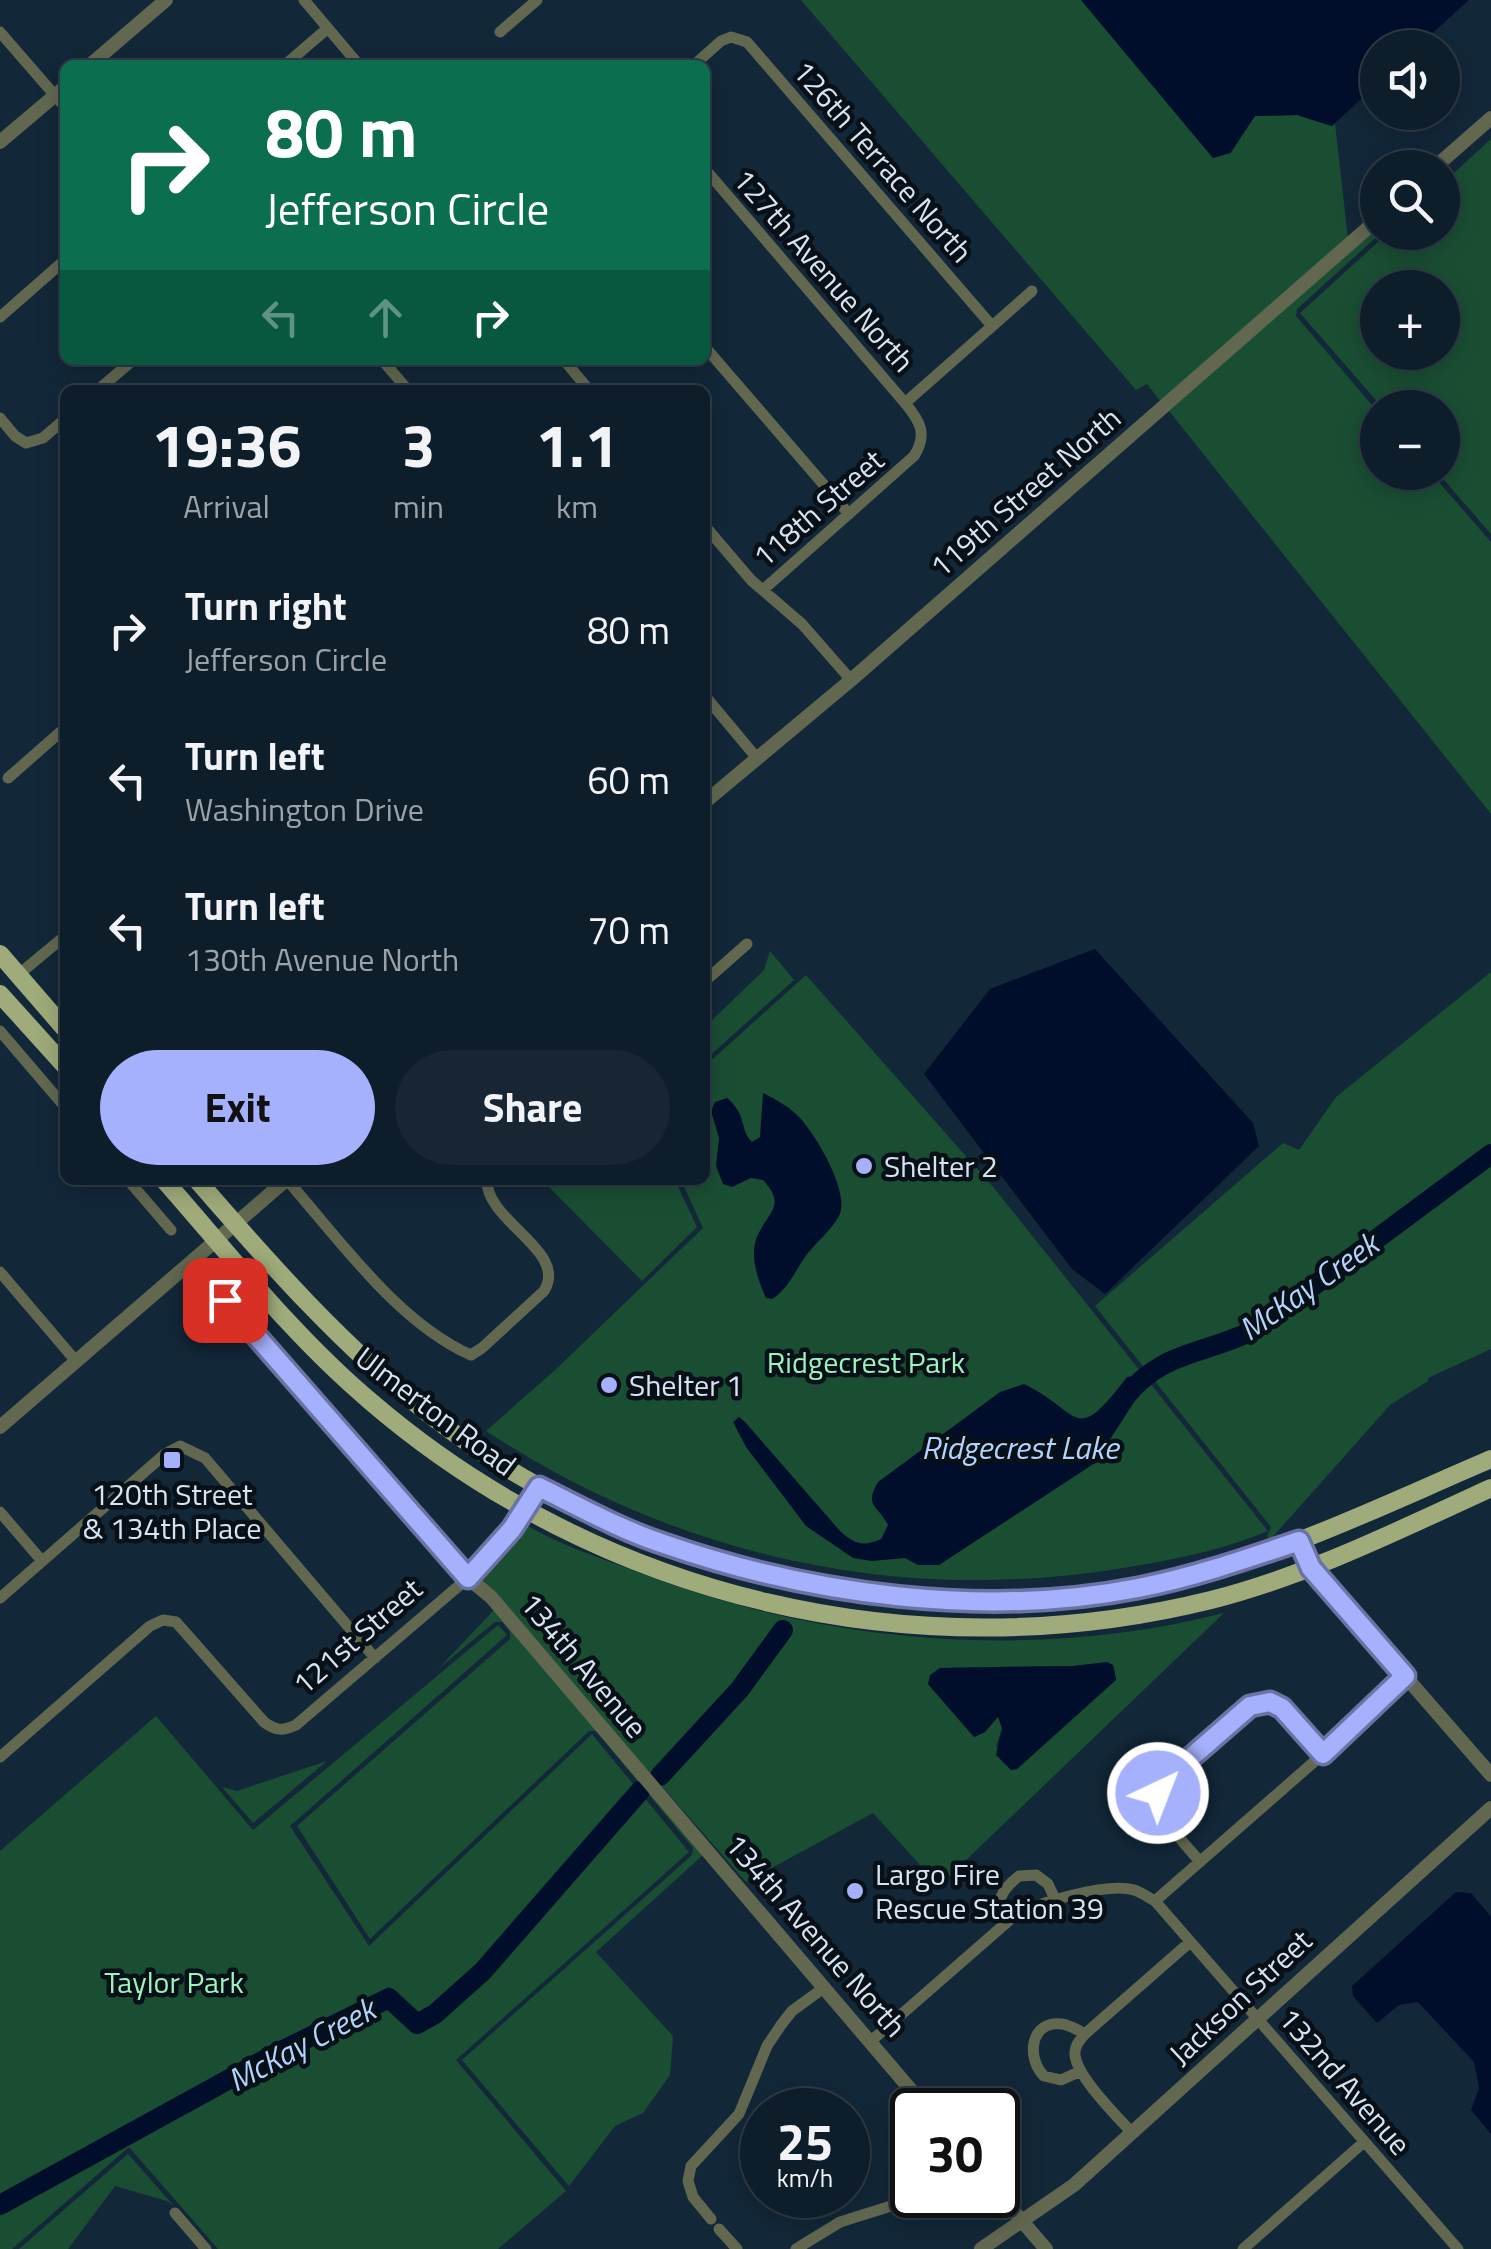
<!DOCTYPE html>
<meta charset="utf-8">
<style>
:root{--surface:#0e1d2a;--page:#172632;--text:#f1f3f6;--muted:#9ba2a8;--line:#2e3b47;--accent:#a5b1fc}
body{margin:0;font-family:"Titillium Web",sans-serif;background:var(--page);color:var(--text);height:100vh;display:flex;flex-direction:column;font-size:38px;white-space:nowrap}
*{box-sizing:border-box;margin:0}
p{font-size:32px;color:var(--muted)}
.icon{flex:none;width:55px;height:55px;fill:none;stroke:currentColor;stroke-width:2;stroke-linecap:round;stroke-linejoin:round}
.map{position:relative;flex:1;overflow:hidden}
.sheet{position:absolute;left:60px;top:385px;width:650px;height:800px;display:flex;flex-direction:column;background:var(--surface);border-radius:15px;box-shadow:0 5px 25px #0003,0 0 0 2px var(--line)}
.sheet>*{flex:none}
.top-card{position:absolute;left:60px;top:60px;width:650px;height:305px;border-radius:15px;box-shadow:0 5px 25px #0003,0 0 0 2px var(--line);background:#0b6e4f;color:#fff;overflow:hidden}
.tools{position:absolute;left:1360px;top:30px;display:grid;gap:20px}
.tools a{display:grid;place-items:center;width:100px;height:100px;border-radius:50%;background:var(--surface);box-shadow:0 5px 25px #0003,0 0 0 2px var(--line);font-size:50px}
.speed{position:absolute;left:740px;top:2088px;display:flex;gap:20px;font-size:50px;font-weight:700;text-align:center}
.speed>*{display:grid;place-content:center;width:130px;height:130px;border-radius:50%;background:var(--surface);box-shadow:0 5px 25px #0003,0 0 0 2px var(--line);line-height:1}
.speed small{font-size:25px;font-weight:400}
.speed .limit{border:5px solid #111;border-radius:15px;background:#fff;color:#111}
.pin{position:absolute;display:grid;place-items:center;width:85px;height:85px;color:#fff;margin:-42px;border-radius:20px;box-shadow:0 5px 15px #0006}
.me{position:absolute;width:110px;margin:-55px;rotate:43deg;stroke-linejoin:round;filter:drop-shadow(0 0 8px #0008)}
.turn{display:flex;align-items:center;gap:35px;height:210px;padding:0 40px;font-size:45px}
.turn .icon{width:130px;height:130px;stroke-width:2.5}
.turn b{display:block;font-size:70px;line-height:85px}
.lanes{display:flex;align-items:center;height:95px;padding:0 40px;background:#0003;justify-content:center;gap:50px;direction:ltr}
.lanes .off{opacity:.35}
.eta{display:flex;justify-content:space-evenly;align-items:center;height:170px;text-align:center}
.eta b{font-size:60px;font-weight:700;line-height:70px}
.primary-button{display:flex;gap:20px;margin-top:auto;padding:20px 40px}
.primary-button a{flex:1;height:115px;border-radius:60px;background:var(--accent);color:#111;font-size:40px;font-weight:700;line-height:115px;text-align:center}
.primary-button a+a{background:var(--page);color:var(--text)}
ul{padding:0;list-style:none}
li{display:flex;align-items:center;gap:30px;height:150px;padding:0 40px}
li div{flex:1}
li b{display:block;font-size:38px}
li em{font-style:normal}
.map>svg:first-child{display:block}
.green{fill:#1a4e33;fill-rule:evenodd}
.water{fill:#000e2b}
.lines{fill:none;stroke-linecap:round;stroke-linejoin:round}
.river{stroke:#000e2b;stroke-width:20}
.minor{stroke:#626850;stroke-width:11}
.tertiary{stroke:#626850;stroke-width:14}
.primary{stroke:#9fab7a;stroke-width:18}
.route-casing{stroke:#6b73a4;stroke-width:25}
.route{stroke:#a5b1fc;stroke-width:18}
.poi-dot{fill:#a5b1fc;stroke:#070f17;stroke-width:4}
.labels{text-anchor:middle;dominant-baseline:central;stroke-width:9;stroke-linejoin:round;paint-order:stroke}
.street-label{font-size:30px;fill:#d7e4f0;stroke:#070f17}
.poi-label{font-size:30px;fill:#d7e4f0;stroke:#070f17;text-anchor:start}
.park-label{font-size:30px;fill:#9bf3be;stroke:#070f17}
.water-label{font-size:32px;font-style:italic;fill:#b2d3fc;stroke:#070f17}
</style>
<div class="map">
<svg width="1491" height="2249" viewBox="0 0 1491 2249">
<rect width="100%" height="100%" fill="#122738"/>
<path class="green" d="M801,0h280l132,158 18,-5 24,-37 42,-1 35,11 3,-3 13,116 -187,163 -14,-18 -11,6z
M1491,139v395l-53,-61 4,-1v-64l-60,-1 -82,-94 88,-80 54,-1 1,-49zM1378,288h64v64h-64z
M1377,227l1,5 3,1 -84,76 -1,7 81,95 1,61 53,1 60,69v272l-322,-403z
M770,951l24,29 -89,80v-33l59,-57z
M1491,972v377l-63,29v3l-38,24 -120,135 -3,-4 4,-9 -176,-221 188,-163 16,7 37,-53z
M806,975l188,213 274,343c-45,19 -92,28 -139,36 -227,39 -452,-10 -643,-136l68,-60 149,-143 -22,-48h24v-114z
M547,1180h128l22,47 -55,54 -98,-99z
M523,1523c32,20 69,32 104,45 189,75 399,95 597,45l-285,273 -66,-73 -127,69 -269,-306zM1051,1666l63,2 2,11 -99,90 -21,-23 6,-18 -4,-12 -13,16 -11,5 -46,-53 12,-16z
M494,1610l209,245 -107,97 77,84 -3,39 -27,38 -28,13 -46,60 -107,-126 230,-205 1,-7 -97,-117h-7l-219,208 -73,-113 213,-187v-7l-8,-10h-7l-57,47z
M498,1625l9,10 -217,191 79,120 223,-212 97,118 -233,208 110,131 -68,58h-280l-89,-102 -117,102h-12v-398l156,-135 97,114z
M327,1761l-74,62 -31,-36 15,4z
M128,2154l46,52 -7,-5 -52,-15 -47,63h-49z"/>
<path class="water" d="M1081,0h388l-52,47 -39,1 -1,36 -45,42 -35,-11 -42,1 -25,37 -17,5z
M1095,949l158,174 6,23 -154,148 -33,-25 -148,-195 66,-85z
M763,1093c14,7 27,14 38,26 15,17 50,74 38,97 -8,15 -24,27 -34,41 -11,16 -17,32 -33,42l-6,-1c-7,-15 -15,-38 -11,-55 7,-28 35,-34 8,-63l-12,-2 -19,9 -9,-3 -7,-18 3,-28 -8,-27 4,-9 12,-4c21,18 12,31 25,44l8,-5z
M1143,1375v13l-48,75 -156,102h-21l-13,-7 -33,3 -19,-3 -47,-32 -60,-79 -13,-25 6,-5 6,5 95,109c15,13 22,16 41,8l7,-14c-11,-21 -24,-18 -10,-43l122,-90 24,-8c58,28 49,64 103,-7z
M1107,1662l6,3 3,15 -99,89 -6,1 -15,-15 6,-27 -4,-11 -13,15 -11,5 -46,-53 2,-9 10,-7 132,-2z
M1456,1892l15,1 20,24v217l-20,-24 8,-22 -5,-26 -56,-60 -19,3 -22,18 -24,-27 -1,-10z"/>
<g class="lines">
<path class="river" d="M1126,1396c38,-46 78,-41 128,-66l237,-176
M660,1776l80,-87 43,-59
M0,2205l275,-151 114,-56 28,26 18,-10 48,-43 157,-180"/>
<path class="minor" d="M304,0l55,65
M0,32l65,75
M500,32l37,-32
M285,65l43,-37
M694,65l27,-24 10,-4 16,5 245,284
M705,169l200,234
M0,317l65,-57
M705,347l144,167
M382,360l26,30
M564,360l25,30
M98,390l35,-30
M0,418l15,18 11,7 17,-5 22,-19
M705,526l46,54 51,44 49,56
M763,590l151,-134c14,-22 6,-35 -9,-53l127,-112
M705,696l51,61
M8,778l57,-50
M18,975l47,-39
M705,981l42,-37
M0,1031l65,76
M128,1180l43,50
M287,1180c52,59 111,143 184,175l11,-7 62,-57c25,-40 -58,-69 -57,-111
M0,1272l75,88
M0,1512l42,49
M0,1598l165,-144 15,-8 25,12 170,200
M0,1757l150,-131 13,-6 13,2 88,100c12,9 19,9 32,3l172,-147 -243,-278
M1161,1812c-16,-2 -25,-6 -34,-19 1,-18 10,-36 30,-38l17,17
M1200,1862c-19,-24 -51,-50 -36,-81l77,-67 9,-8 20,-4 12,6 41,46
M1155,1901l303,348
M1005,1923c-11,-21 -4,-33 14,-47l17,-1 12,9 7,15
M871,2041l142,-124c22,-14 95,-35 121,-27 7,2 15,8 21,11l168,-147 82,-78
M1081,2071l-20,9 -17,-4c-18,-18 -14,-56 18,-52 8,1 16,6 23,10
M1132,2133c-15,-17 -55,-56 -57,-78 -1,-9 5,-15 10,-21l105,-92
M175,2213l31,36
M711,2219l-18,-22 -5,-16 3,-15 48,-52 28,-68 14,-21 11,-14 33,-24
M719,2229l18,20
M796,2249l44,-27 86,-27
M1243,2249l121,-107"/>
<path class="tertiary" d="M90,65l76,-65
M0,142l65,-55
M1434,168l57,-50
M705,802l146,-122 527,-461
M0,1427l286,-247
M539,1487l-27,42 -44,49 23,19 437,513
M1299,1541l12,27 180,207
M998,2193l48,56
M981,2249l93,-64 417,-377"/>
<path class="primary" d="M0,954l65,75
M0,994l65,72
M164,1180c66,75 129,156 206,221 230,198 546,272 841,199 98,-25 188,-70 280,-112
M197,1180c72,83 146,167 233,235 190,149 470,217 707,173 124,-22 239,-80 354,-129"/>
</g>
<g class="lines">
<defs>
<path id="route" d="M225,1300l243,278 44,-49 27,-42c41,20 82,43 125,57 147,51 321,74 474,44 56,-11 108,-29 161,-47l12,27 94,108 -82,78 -41,-46 -12,-6 -20,4 -86,75 -6,12"/>
</defs>
<use href="#route" class="route-casing"/>
<use href="#route" class="route"/>
</g>
<g class="poi-dot">
<circle cx="864" cy="1166" r="10"/>
<circle cx="609" cy="1385" r="10"/>
<rect x="162" y="1450" width="20" height="20" rx="5"/>
<circle cx="855" cy="1891" r="10"/>
</g>
<g class="labels">
<g class="street-label">
<text transform="translate(883 161) rotate(49)">126th Terrace North</text>
<text transform="translate(824 270) rotate(49)">127th Avenue North</text>
<text transform="translate(1025 492) rotate(-41)">119th Street North</text>
<text transform="translate(818 508) rotate(-41)">118th Street</text>
<text transform="translate(436 1411) rotate(37)">Ulmerton Road</text>
<text transform="translate(357 1636) rotate(-41)">121st Street</text>
<text transform="translate(584 1665) rotate(50)">134th Avenue</text>
<text transform="translate(816 1935) rotate(49)">134th Avenue North</text>
<text transform="translate(1240 1997) rotate(-43)">Jackson Street</text>
<text transform="translate(1345 2081) rotate(49)">132nd Avenue</text>
</g>
<g class="poi-label">
<text x="884" y="1166">Shelter 2</text>
<text x="629" y="1385">Shelter 1</text>
<text x="172" y="1494" text-anchor="middle">120th Street<tspan x="172" dy="34">&amp; 134th Place</tspan></text>
<text x="875" y="1874">Largo Fire<tspan x="875" dy="34">Rescue Station 39</tspan></text>
</g>
<g class="park-label">
<text x="866" y="1362">Ridgecrest Park</text>
<text x="174" y="1982">Taylor Park</text>
</g>
<g class="water-label">
<text transform="translate(1308 1286) rotate(-35)">McKay Creek</text>
<text x="1020" y="1447">Ridgecrest Lake</text>
<text transform="translate(301 2044) rotate(-28)">McKay Creek</text>
</g>
</g>
</svg>
<div class="tools">
<a><svg class="icon" aria-label="sound" viewBox="0 0 24 24"><path d="M4 9h4l5-4v14l-5-4H4zM17 9q2 3 0 6"/></svg></a>
<a><svg class="icon" aria-label="search" viewBox="0 0 24 24"><circle cx="10" cy="10" r="6"/><path d="M15 15l6 6"/></svg></a>
<a>+</a>
<a>−</a>
</div>
<div class="speed"><div>25<small>km/h</small></div><div class="limit">30</div></div>
<div class="pin" style="left:225px;top:1300px;background:#d93025"><svg class="icon" aria-label="arrive" viewBox="0 0 24 24"><path d="M6 21V4h12l-3 4 3 4H6"/></svg></div>
<svg class="me" style="left:1158px;top:1793px" viewBox="-20 -20 40 40"><circle r="17" fill="#a5b1fc" stroke="#fff" stroke-width="3"/><path d="M0-11L8 9 0 5-8 9z" fill="#fff"/></svg>
<div class="top-card">
<div class="turn"><svg class="icon" aria-label="right" viewBox="0 0 24 24"><path d="M7 20v-9h11M14 6l5 5-5 5"/></svg><div><b>80 m</b>Jefferson Circle</div></div>
<div class="lanes"><svg class="icon off" aria-label="left" viewBox="0 0 24 24"><path d="M17 20v-9H6M10 6l-5 5 5 5"/></svg><svg class="icon off" aria-label="ahead" viewBox="0 0 24 24"><path d="M12 20V5M6 11l6-6 6 6"/></svg><svg class="icon" aria-label="right" viewBox="0 0 24 24"><path d="M7 20v-9h11M14 6l5 5-5 5"/></svg></div>
</div>
<section class="sheet">
<div class="eta">
<div><b>19:36</b><p>Arrival</p></div>
<div><b>3</b><p>min</p></div>
<div><b>1.1</b><p>km</p></div>
</div>
<ul>
<li><svg class="icon" aria-label="right" viewBox="0 0 24 24"><path d="M7 20v-9h11M14 6l5 5-5 5"/></svg><div><b>Turn right</b><p>Jefferson Circle</p></div><em>80 m</em></li>
<li><svg class="icon" aria-label="left" viewBox="0 0 24 24"><path d="M17 20v-9H6M10 6l-5 5 5 5"/></svg><div><b>Turn left</b><p>Washington Drive</p></div><em>60 m</em></li>
<li><svg class="icon" aria-label="left" viewBox="0 0 24 24"><path d="M17 20v-9H6M10 6l-5 5 5 5"/></svg><div><b>Turn left</b><p>130th Avenue North</p></div><em>70 m</em></li>
</ul>
<div class="primary-button"><a>Exit</a><a>Share</a></div>
</section>
</div>
